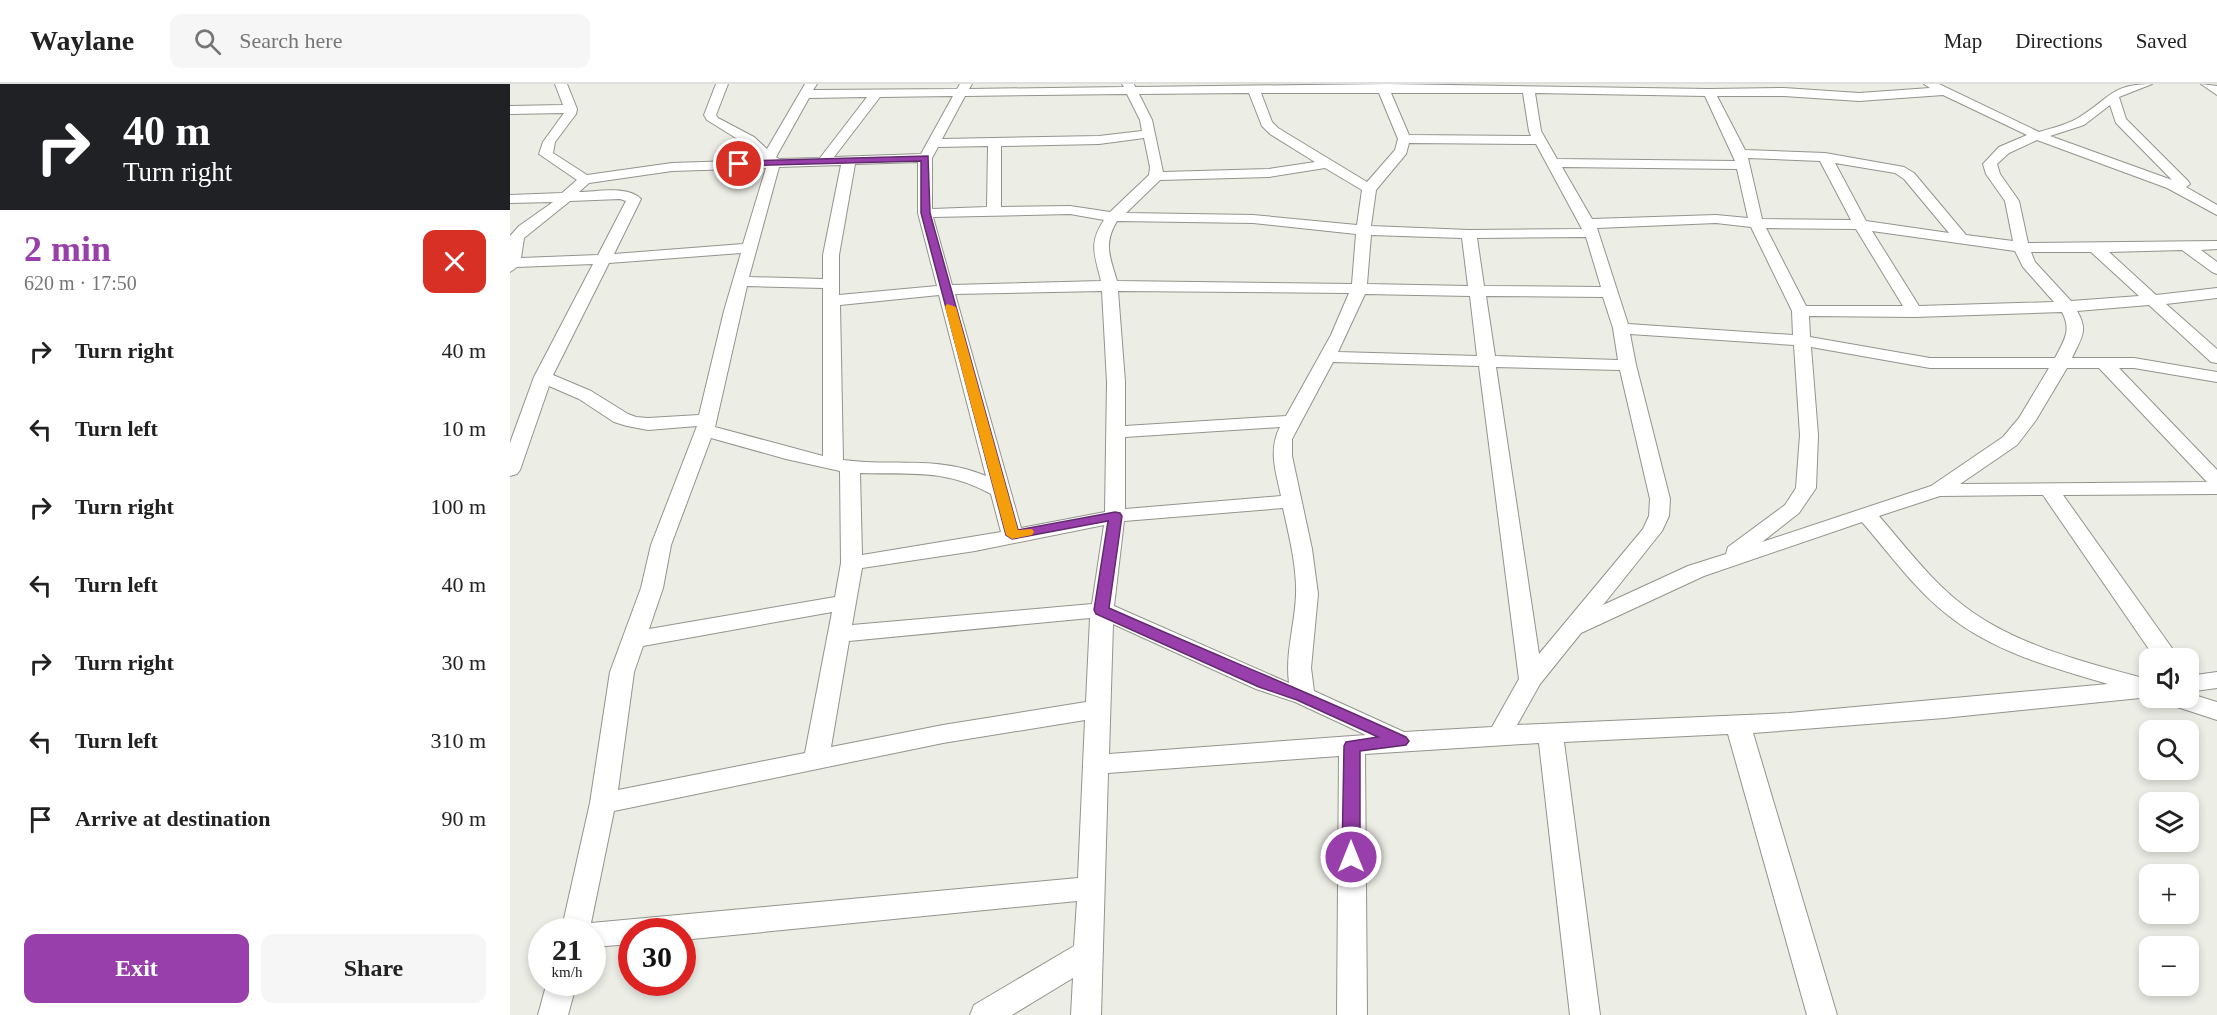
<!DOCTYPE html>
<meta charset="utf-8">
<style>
:root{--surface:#fff;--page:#f6f6f6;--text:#222;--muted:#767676;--line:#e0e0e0;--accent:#983fab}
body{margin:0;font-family:"Times New Roman",serif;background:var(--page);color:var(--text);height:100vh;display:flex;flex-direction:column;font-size:22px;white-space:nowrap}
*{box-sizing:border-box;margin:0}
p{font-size:20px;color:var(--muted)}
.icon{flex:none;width:33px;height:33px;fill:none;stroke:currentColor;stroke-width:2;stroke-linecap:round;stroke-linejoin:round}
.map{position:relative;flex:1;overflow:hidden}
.panel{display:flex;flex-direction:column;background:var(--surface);width:510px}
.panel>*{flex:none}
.hud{background:#202124;color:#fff;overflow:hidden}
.controls{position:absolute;left:1629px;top:564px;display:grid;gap:12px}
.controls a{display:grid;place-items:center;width:60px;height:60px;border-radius:12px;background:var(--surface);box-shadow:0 3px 9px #0003;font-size:30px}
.speed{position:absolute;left:18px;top:834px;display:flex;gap:12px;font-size:30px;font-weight:700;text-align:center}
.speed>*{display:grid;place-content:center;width:78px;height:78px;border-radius:50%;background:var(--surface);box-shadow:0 3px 9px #0003;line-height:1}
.speed small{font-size:15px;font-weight:400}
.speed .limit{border:9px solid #d22;background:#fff;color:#111}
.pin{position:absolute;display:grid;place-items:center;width:51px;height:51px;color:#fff;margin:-26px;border:3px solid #fff;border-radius:50%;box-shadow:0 2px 6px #0007}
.me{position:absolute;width:66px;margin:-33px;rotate:0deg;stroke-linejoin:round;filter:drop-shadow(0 0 4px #0008)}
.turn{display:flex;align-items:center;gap:21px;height:126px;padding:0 24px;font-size:27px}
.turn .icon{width:78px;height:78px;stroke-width:2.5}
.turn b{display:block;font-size:42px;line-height:51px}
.round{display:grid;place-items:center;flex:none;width:63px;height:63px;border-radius:12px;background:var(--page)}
.overview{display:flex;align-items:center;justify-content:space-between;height:102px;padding:0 24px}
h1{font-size:36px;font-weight:600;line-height:45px;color:var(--accent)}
.primary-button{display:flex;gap:12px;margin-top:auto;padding:12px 24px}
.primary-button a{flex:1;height:69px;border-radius:12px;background:var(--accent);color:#fff;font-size:24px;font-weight:600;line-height:69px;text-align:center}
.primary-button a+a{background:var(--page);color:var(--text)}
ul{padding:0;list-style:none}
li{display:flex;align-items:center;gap:18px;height:78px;padding:0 24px}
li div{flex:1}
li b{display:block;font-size:22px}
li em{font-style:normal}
header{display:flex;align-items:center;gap:36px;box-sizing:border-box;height:84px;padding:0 30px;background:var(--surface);border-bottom:2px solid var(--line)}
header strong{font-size:28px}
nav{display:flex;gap:33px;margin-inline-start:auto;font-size:21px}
.search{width:420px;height:54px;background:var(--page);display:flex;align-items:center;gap:15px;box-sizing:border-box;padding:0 21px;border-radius:12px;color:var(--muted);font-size:22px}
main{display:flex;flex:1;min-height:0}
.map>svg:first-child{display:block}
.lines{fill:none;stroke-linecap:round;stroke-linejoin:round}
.street-casing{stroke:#93948d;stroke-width:2}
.street{fill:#fff;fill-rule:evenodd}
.route{fill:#983fab;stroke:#63296f;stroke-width:1.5}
.slow{fill:#f59e0b}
</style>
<header>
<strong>Waylane</strong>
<div class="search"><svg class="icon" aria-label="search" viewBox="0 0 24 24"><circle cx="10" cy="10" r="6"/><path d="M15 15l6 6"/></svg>Search here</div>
<nav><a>Map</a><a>Directions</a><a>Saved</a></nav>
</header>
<main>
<section class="panel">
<div class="hud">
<div class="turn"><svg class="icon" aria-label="right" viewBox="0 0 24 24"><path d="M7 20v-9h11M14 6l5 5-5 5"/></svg><div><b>40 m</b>Turn right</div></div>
</div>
<div class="overview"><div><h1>2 min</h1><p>620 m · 17:50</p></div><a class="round" style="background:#d93025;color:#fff"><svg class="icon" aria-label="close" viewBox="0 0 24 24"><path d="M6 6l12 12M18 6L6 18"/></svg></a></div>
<ul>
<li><svg class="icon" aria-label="right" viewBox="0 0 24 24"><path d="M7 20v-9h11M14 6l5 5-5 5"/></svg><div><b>Turn right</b></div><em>40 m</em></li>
<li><svg class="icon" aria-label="left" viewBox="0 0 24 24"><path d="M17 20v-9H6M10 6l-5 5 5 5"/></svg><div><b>Turn left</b></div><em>10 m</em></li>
<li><svg class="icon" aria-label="right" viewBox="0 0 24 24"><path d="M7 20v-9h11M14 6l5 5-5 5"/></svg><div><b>Turn right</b></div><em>100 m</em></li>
<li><svg class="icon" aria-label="left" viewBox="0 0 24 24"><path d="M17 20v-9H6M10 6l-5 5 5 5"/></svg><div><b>Turn left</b></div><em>40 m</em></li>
<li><svg class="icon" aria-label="right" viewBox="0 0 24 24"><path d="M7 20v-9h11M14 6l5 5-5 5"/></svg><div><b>Turn right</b></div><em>30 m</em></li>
<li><svg class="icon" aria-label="left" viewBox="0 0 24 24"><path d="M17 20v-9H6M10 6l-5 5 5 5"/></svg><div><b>Turn left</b></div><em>310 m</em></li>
<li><svg class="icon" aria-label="arrive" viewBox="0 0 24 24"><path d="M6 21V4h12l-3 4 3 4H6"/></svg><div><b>Arrive at destination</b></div><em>90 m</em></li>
</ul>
<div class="primary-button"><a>Exit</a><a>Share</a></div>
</section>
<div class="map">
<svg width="1707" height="931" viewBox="0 0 1707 931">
<rect width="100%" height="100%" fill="#ecede5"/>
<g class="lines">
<defs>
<path id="street" d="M45,0h12l10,25 -1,5 -21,28 -2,11 34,22 85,-12 92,-3 -20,-17 -37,-23 -3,-5 12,-31h12l-12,31 2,3 36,19 13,12 38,-65h12l-4,6 144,-1 3,-5h12l-3,5 155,-2 -2,-3h12l1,3 252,-3 322,5 75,-1 75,5 71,-5 -6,-4h15l100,48c13,-4 27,-7 39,-14 32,-19 32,-34 74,-34l-33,13 7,22 62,62 2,3 -4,3 31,18v10l-50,-27 -130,-48 -28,13 -12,11 3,10 19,27 9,42 189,-2v8l-16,1 16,12v12l-5,-2 -30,-22 -73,2 47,43 61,-7v10l-51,6 51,45v14l-6,-1 -62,-57 -72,6c12,20 4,27 -5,47h62l83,14v10l-83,-14h-15l98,102v24l-154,1 116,163h-24l-112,-163 -103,1 -61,20c27,31 52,65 85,90 52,40 124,57 186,74v17l-206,21 -191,15 84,282h-30l-79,-281 -164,8 36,273h-30l-31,-272 -174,11 2,261h-30l2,-259 -231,17 -7,242h-30l2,-37 -61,37h-42l4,-10 100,-59 3,-45 -395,39v-8h-50v12l-40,3v-15h-31l29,-129 20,-131 31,-84 10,-43 46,-119 -49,4 -21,-4 -13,-4 -35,-23 -30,-13 -29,84 -3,4 -7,2v-33l24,-66 59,-113 -76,3 -7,5v-36l9,-10 34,-24 -43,1v-8l52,-2 15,-13 -38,-26 4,-12 21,-29 -54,1v-8l53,-1zM739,9l13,33 8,8 45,28 -46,7 -106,3 -11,-52 -13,-26zM751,9h118l19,46 -3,11 -28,32 -89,-54 -6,-6zM881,9h132l6,38 2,5 -122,-1zM1025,9l170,3 30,65 -178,-2 -16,-28zM617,10l13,26 2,11 -43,5 -157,3 23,-43zM1433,11l84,40 -28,12 -16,17 3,10 19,27 8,40 -47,-6 -52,-62 -10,-6 -79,-14 -80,-3 -28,-54h67l75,5zM443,12l-32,58 -87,3 46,-60zM357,13l-47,61 -41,1 -3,-2 33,-59zM1600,21l6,18 56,57 -122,-44 34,-11zM634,54l6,29 -1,8 -39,37 -40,-6 -69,1v-61l98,-2zM899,59l127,1 46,85 -113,1 -98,-4 5,-36 30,-36zM478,62l-1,61 -55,2v-51l6,-11zM1238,74l72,3 31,59 -89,-1zM408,78v51l19,73 -98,9v-40l16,-91zM1325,79l60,10 9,6 45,54 -83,-12zM331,81l-18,90v24l-74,-2 30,-110zM1052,83l175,2 11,49 -32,-3 -124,4zM256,84l-23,76 -129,10 27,-55c-14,-14 -44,-7 -62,-7l10,-9 83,-12zM815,84l37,22 -5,35 -104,-10 -127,-2 34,-33 109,-3zM110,115l6,2 -28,54 -77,3 3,-20 46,-37zM560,130l34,6c-16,24 -9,35 -3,61l-149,4 -19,-68zM607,137l136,2 103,11 -4,50 -235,-3c-7,-24 -14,-37 0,-60zM1206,139l35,4 41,84 1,24 -165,-11 -31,-96zM1256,144l90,1 47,77h-97zM1362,147l143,20 8,16 31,35 -135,4zM861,151l91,3 6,48 -101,-2zM1076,153l15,50 -117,-1 -7,-48zM1521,168h60l48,44 -68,5 -36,-39zM231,169l-17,58 -25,104 -51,3 -12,-1 -8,-3 -37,-23 -38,-16 56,-112zM237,202l76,2v168l-108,-29zM592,207l5,91 -2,130 -84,16 -66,-234zM608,207l231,2 -18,42 -45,81 -161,10v-44zM855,210l105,2 7,60 -139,-4zM429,211l47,181c-51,-21 -92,-9 -143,-16l-3,-155zM976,212l117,1 10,31 5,32 -123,-4zM1552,228c10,19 2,28 -7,46h-125l-120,-21 -1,-21 106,1zM1120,250l164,11 6,90 -4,53 -11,17 -57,42 -2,7 -38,12 -85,39 59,-74 7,-15 1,-17 -34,-134zM1301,263l119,21h119l-30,50 -16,19 -72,49 -169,56 37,-29 17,-25 2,-53zM823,278l146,4 40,313 -27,48 -88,5 -90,-41 -3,-23 7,-74 -6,-45 -20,-93v-17zM986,283l124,3 30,129 -1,17 -6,13 -104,125zM1557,284h32l108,114 -247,2 57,-39 19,-25zM770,343c-12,23 -4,45 1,69l-156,13v-72zM201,354l75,21 54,12 1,92 -6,34 -186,32 14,-41 8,-43zM350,389c51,2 83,-5 131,21l10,38 -139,23zM773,424c6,28 14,58 13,87 -1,29 -11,58 -7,88l-175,-77 10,-85zM1352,438c28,32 53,68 87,94 45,36 104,52 159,68l-319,29 -272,12 23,-41 41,-51 123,-57zM594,441l-12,79 -240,21 10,-57 113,-17zM322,528l-27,141 -187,37 16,-118 9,-26zM580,534l-4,84 -143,23 -112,22 18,-106zM603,540l143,65 39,13 71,33 -257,19zM575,636l-7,158 -487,45 23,-112 329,-68z
M1691,0l16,2v9z
M1707,588v16l-29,4v-16z
M1678,609l29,9v18l-49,-16 -4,-6h24z
M37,898h30l-9,33h-30z"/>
</defs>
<use href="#street" class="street-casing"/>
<use href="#street" class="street"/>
</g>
<path class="route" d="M418,72l2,57 88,317 97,-18 5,1 2,3 -13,92c99,44 199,84 297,129l3,4 -3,4 -46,6v106l-3,5 -6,3 -6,-3 -3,-5 2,-111 2,-4 32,-5 -81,-37 -38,-13 -163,-73 -2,-4 14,-89 -96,18 -6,-4 -85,-322v-52l-182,5 -5,-2 5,-3z"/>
<path class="slow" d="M437,220l9,3 62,223 14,-1 2,3 -2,3 -20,4 -6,-4 -61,-228z"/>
</svg>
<div class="controls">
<a><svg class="icon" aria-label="sound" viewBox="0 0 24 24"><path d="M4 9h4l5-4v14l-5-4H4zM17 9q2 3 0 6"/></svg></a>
<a><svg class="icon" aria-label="search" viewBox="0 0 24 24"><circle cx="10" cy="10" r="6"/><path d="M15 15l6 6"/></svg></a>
<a><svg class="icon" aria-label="layers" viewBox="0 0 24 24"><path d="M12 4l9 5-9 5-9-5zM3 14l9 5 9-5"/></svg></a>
<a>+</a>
<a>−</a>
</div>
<div class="speed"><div>21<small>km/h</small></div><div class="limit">30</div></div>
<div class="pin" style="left:229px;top:80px;background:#d93025"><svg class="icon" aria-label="arrive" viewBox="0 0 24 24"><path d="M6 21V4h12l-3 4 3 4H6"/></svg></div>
<svg class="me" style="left:841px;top:773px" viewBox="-20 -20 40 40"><circle r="17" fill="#983fab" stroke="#fff" stroke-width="3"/><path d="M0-11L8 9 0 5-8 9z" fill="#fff"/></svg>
</div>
</main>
